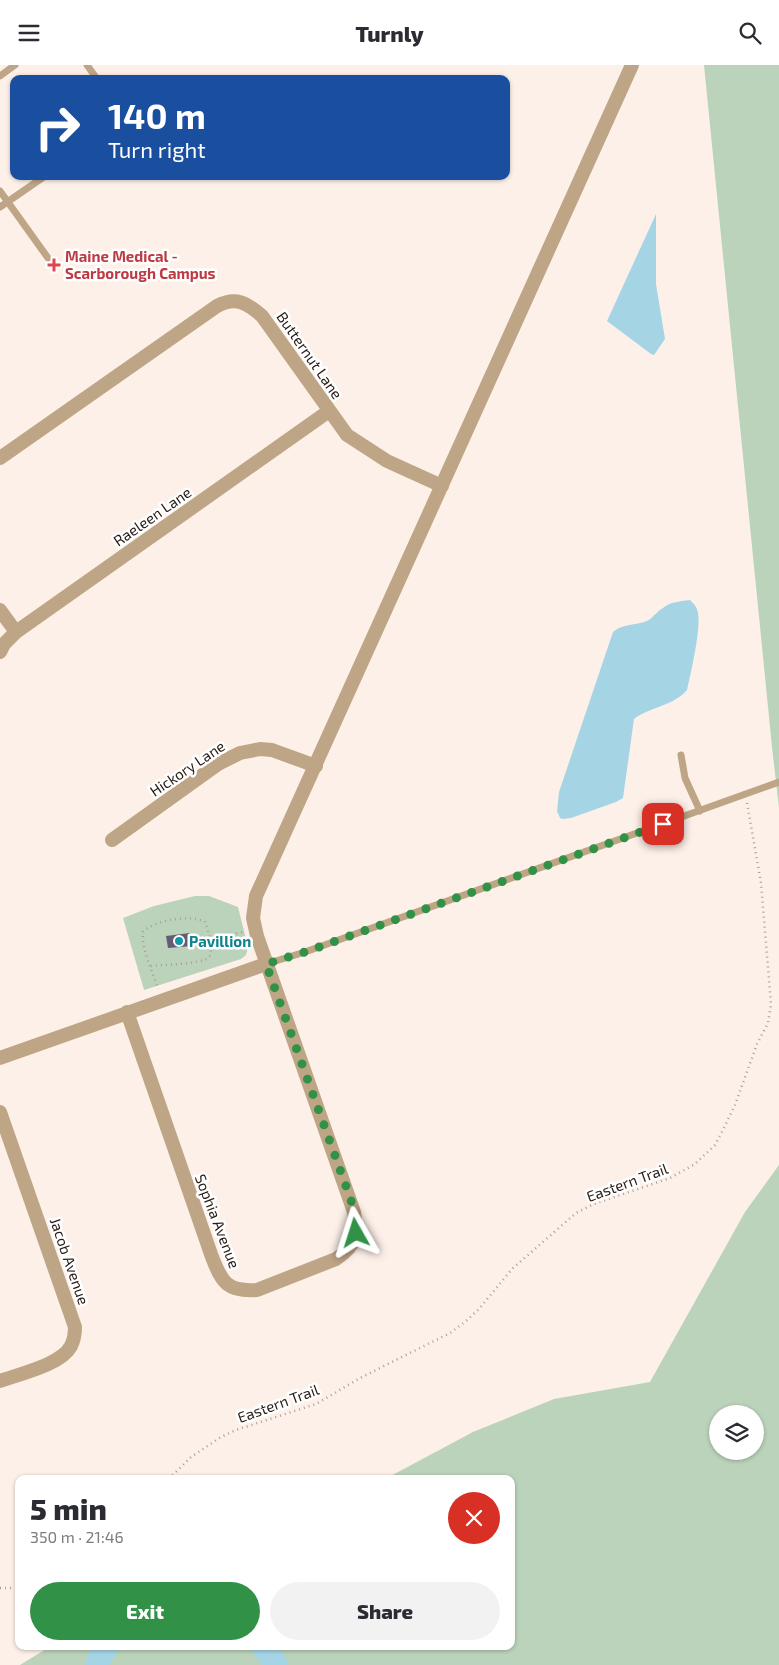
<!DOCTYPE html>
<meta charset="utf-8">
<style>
:root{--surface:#fff;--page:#f2f2f3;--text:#2b2b33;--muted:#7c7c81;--accent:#319247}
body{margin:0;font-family:"Exo 2",sans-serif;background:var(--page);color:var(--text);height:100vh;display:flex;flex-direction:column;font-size:19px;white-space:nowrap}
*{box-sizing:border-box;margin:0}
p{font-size:16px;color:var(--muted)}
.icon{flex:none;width:28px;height:28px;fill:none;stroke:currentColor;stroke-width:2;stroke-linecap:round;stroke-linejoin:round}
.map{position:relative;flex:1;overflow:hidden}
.side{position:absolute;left:15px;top:1410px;width:500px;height:175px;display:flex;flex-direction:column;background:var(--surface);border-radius:10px;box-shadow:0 1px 4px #0004}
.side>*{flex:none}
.top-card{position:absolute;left:10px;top:10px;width:500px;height:105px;border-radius:10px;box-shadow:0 1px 4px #0004;background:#1a4fa0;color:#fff;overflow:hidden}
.fabs{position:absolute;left:709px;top:1340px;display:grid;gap:10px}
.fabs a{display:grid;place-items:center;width:55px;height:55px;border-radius:50%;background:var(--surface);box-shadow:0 1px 4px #0004;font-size:25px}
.pin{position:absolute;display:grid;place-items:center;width:42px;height:42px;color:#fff;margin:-21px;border-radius:10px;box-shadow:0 2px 8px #0006}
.me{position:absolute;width:55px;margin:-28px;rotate:354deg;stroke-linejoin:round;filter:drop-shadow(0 0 4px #0008)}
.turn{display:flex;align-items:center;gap:18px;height:105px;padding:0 15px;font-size:22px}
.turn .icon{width:65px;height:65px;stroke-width:2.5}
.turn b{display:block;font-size:35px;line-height:42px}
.round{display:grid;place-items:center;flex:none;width:52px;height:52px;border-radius:26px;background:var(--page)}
.head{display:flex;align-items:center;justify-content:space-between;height:85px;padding:0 15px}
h1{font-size:30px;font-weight:800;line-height:38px}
.action{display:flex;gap:10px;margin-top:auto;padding:10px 15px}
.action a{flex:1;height:58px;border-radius:30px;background:var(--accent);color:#fff;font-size:20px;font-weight:800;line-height:58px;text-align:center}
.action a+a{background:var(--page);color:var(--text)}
header{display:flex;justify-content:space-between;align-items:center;height:65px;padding:0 15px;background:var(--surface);font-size:22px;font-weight:800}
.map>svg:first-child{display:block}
.green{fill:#bbd3ba;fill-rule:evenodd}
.water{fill:#a5d5e5}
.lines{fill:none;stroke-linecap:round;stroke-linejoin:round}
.river{stroke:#a5d5e5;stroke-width:24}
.building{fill:#665b75}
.path{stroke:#aa9e97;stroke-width:2.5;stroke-dasharray:1 4;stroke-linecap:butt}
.service{stroke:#bea586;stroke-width:7}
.minor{stroke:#bea586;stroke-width:14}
.route{stroke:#319247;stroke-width:9;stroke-dasharray:0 16.2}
.health-dot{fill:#e0444e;stroke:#fff;stroke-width:2}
.culture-dot{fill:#0f9aa8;stroke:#fff;stroke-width:2}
.labels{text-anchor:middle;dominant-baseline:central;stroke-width:5;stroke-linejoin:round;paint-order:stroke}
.health-label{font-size:15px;font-weight:bold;fill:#be3a42;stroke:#fff;text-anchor:start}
.street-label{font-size:15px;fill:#261b15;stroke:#fff}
.culture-label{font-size:15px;font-weight:bold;fill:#0d838f;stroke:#fff;text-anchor:start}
</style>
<header><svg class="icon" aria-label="menu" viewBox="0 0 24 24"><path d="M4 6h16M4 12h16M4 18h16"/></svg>Turnly<svg class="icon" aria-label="search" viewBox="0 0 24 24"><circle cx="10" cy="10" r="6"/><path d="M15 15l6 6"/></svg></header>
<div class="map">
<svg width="779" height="1600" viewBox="0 0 779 1600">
<rect width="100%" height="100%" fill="#fdf0e9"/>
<path class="green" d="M704,0h75v743l-7,-61z
M195,831h14l29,11 10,40 -2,8 -5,4 -97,31 -21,-72 31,-12z
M779,1100v500h-759l31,-19h460v-167h-126l88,-47 81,-33 96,-17 95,-170zM718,1349h37v37h-37z"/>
<path class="water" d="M656,149v70l9,55 -11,16 -3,-1 -44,-33z
M690,535c4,4 7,7 8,13 3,16 -7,60 -11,77 -13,16 -38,17 -53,29l-11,79 -7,4 -45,16 -8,1 -3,-1 -3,-7 2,-19 54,-160c10,-9 22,-6 34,-11 6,-3 10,-10 16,-13 7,-6 18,-7 27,-8z"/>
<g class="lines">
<path class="river" d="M263,1581l13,19
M97,1600l1,-4 9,-15"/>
</g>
<path class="building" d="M190,868l3,13 -25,2 -2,-12z"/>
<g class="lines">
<path class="path" d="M197,876l47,-9
M151,901c10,-1 52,-2 58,-9 5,-6 -1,-28 -4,-35 -14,-8 -51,-2 -62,10 -2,16 10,41 15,57
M169,1414l22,-22 30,-20 15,-7 80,-26 44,-26 90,-45 16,-12 13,-12 33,-40 64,-56 18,-9 76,-26 25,-14 20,-19 8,-15 12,-25 22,-61 11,-21 3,-19 -10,-121 -14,-80
M0,1523h19"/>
<path class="service" d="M87,0l10,14
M0,11l15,-11
M0,126l48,67
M0,142l45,-31
M681,690l4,23 15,33
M266,899l39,-12 474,-170"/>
<path class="minor" d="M0,393l217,-152c19,-10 30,-3 45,10l85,119 40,26 55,25
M0,545l16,22
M0,587l4,-8 12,-12 313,-221
M112,775l106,-76 22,-11 20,-4 12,1 44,16
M127,947l85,245c10,26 16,35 45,33l79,-31c21,-14 22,-24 18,-47l-97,-276 -4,-18 3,-22 376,-831
M0,993l266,-94
M0,1047l75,215c0,7 -1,13 -4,19 -10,19 -52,28 -71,35"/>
</g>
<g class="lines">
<path class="route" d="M356,1168v-10l-5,-23 -85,-236 39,-12 358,-128"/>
</g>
<path class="health-dot" d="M51.5 192.5h5v5h5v5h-5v5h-5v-5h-5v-5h5z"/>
<circle class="culture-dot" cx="179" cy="876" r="5"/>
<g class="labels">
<g class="health-label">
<text x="65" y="191">Maine Medical -<tspan x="65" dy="17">Scarborough Campus</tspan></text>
</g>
<g class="street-label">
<text transform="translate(310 290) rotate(55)">Butternut Lane</text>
<text transform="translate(152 451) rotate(-35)">Raeleen Lane</text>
<text transform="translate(187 703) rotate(-34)">Hickory Lane</text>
<text transform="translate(627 1117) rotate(-20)">Eastern Trail</text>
<text transform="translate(218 1156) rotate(69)">Sophia Avenue</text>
<text transform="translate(70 1196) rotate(71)">Jacob Avenue</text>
<text transform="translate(278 1338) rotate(-20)">Eastern Trail</text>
</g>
<g class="culture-label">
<text x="189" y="876">Pavillion</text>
</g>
</g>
</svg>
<div class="fabs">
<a><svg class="icon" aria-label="layers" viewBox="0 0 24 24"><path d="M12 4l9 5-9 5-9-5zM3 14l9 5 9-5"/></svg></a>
</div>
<div class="pin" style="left:663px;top:759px;background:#d93025"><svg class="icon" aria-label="arrive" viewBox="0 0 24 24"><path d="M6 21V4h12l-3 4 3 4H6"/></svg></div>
<svg class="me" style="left:356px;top:1168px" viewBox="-20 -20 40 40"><path d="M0-17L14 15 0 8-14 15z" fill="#319247" stroke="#fff" stroke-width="4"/></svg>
<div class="top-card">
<div class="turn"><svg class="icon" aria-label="right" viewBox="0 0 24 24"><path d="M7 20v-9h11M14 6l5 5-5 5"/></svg><div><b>140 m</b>Turn right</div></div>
</div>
<section class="side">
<div class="head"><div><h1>5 min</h1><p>350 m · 21:46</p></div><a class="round" style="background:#d93025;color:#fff"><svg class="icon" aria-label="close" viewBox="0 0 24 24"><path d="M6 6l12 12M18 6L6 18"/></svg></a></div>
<div class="action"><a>Exit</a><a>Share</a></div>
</section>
</div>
